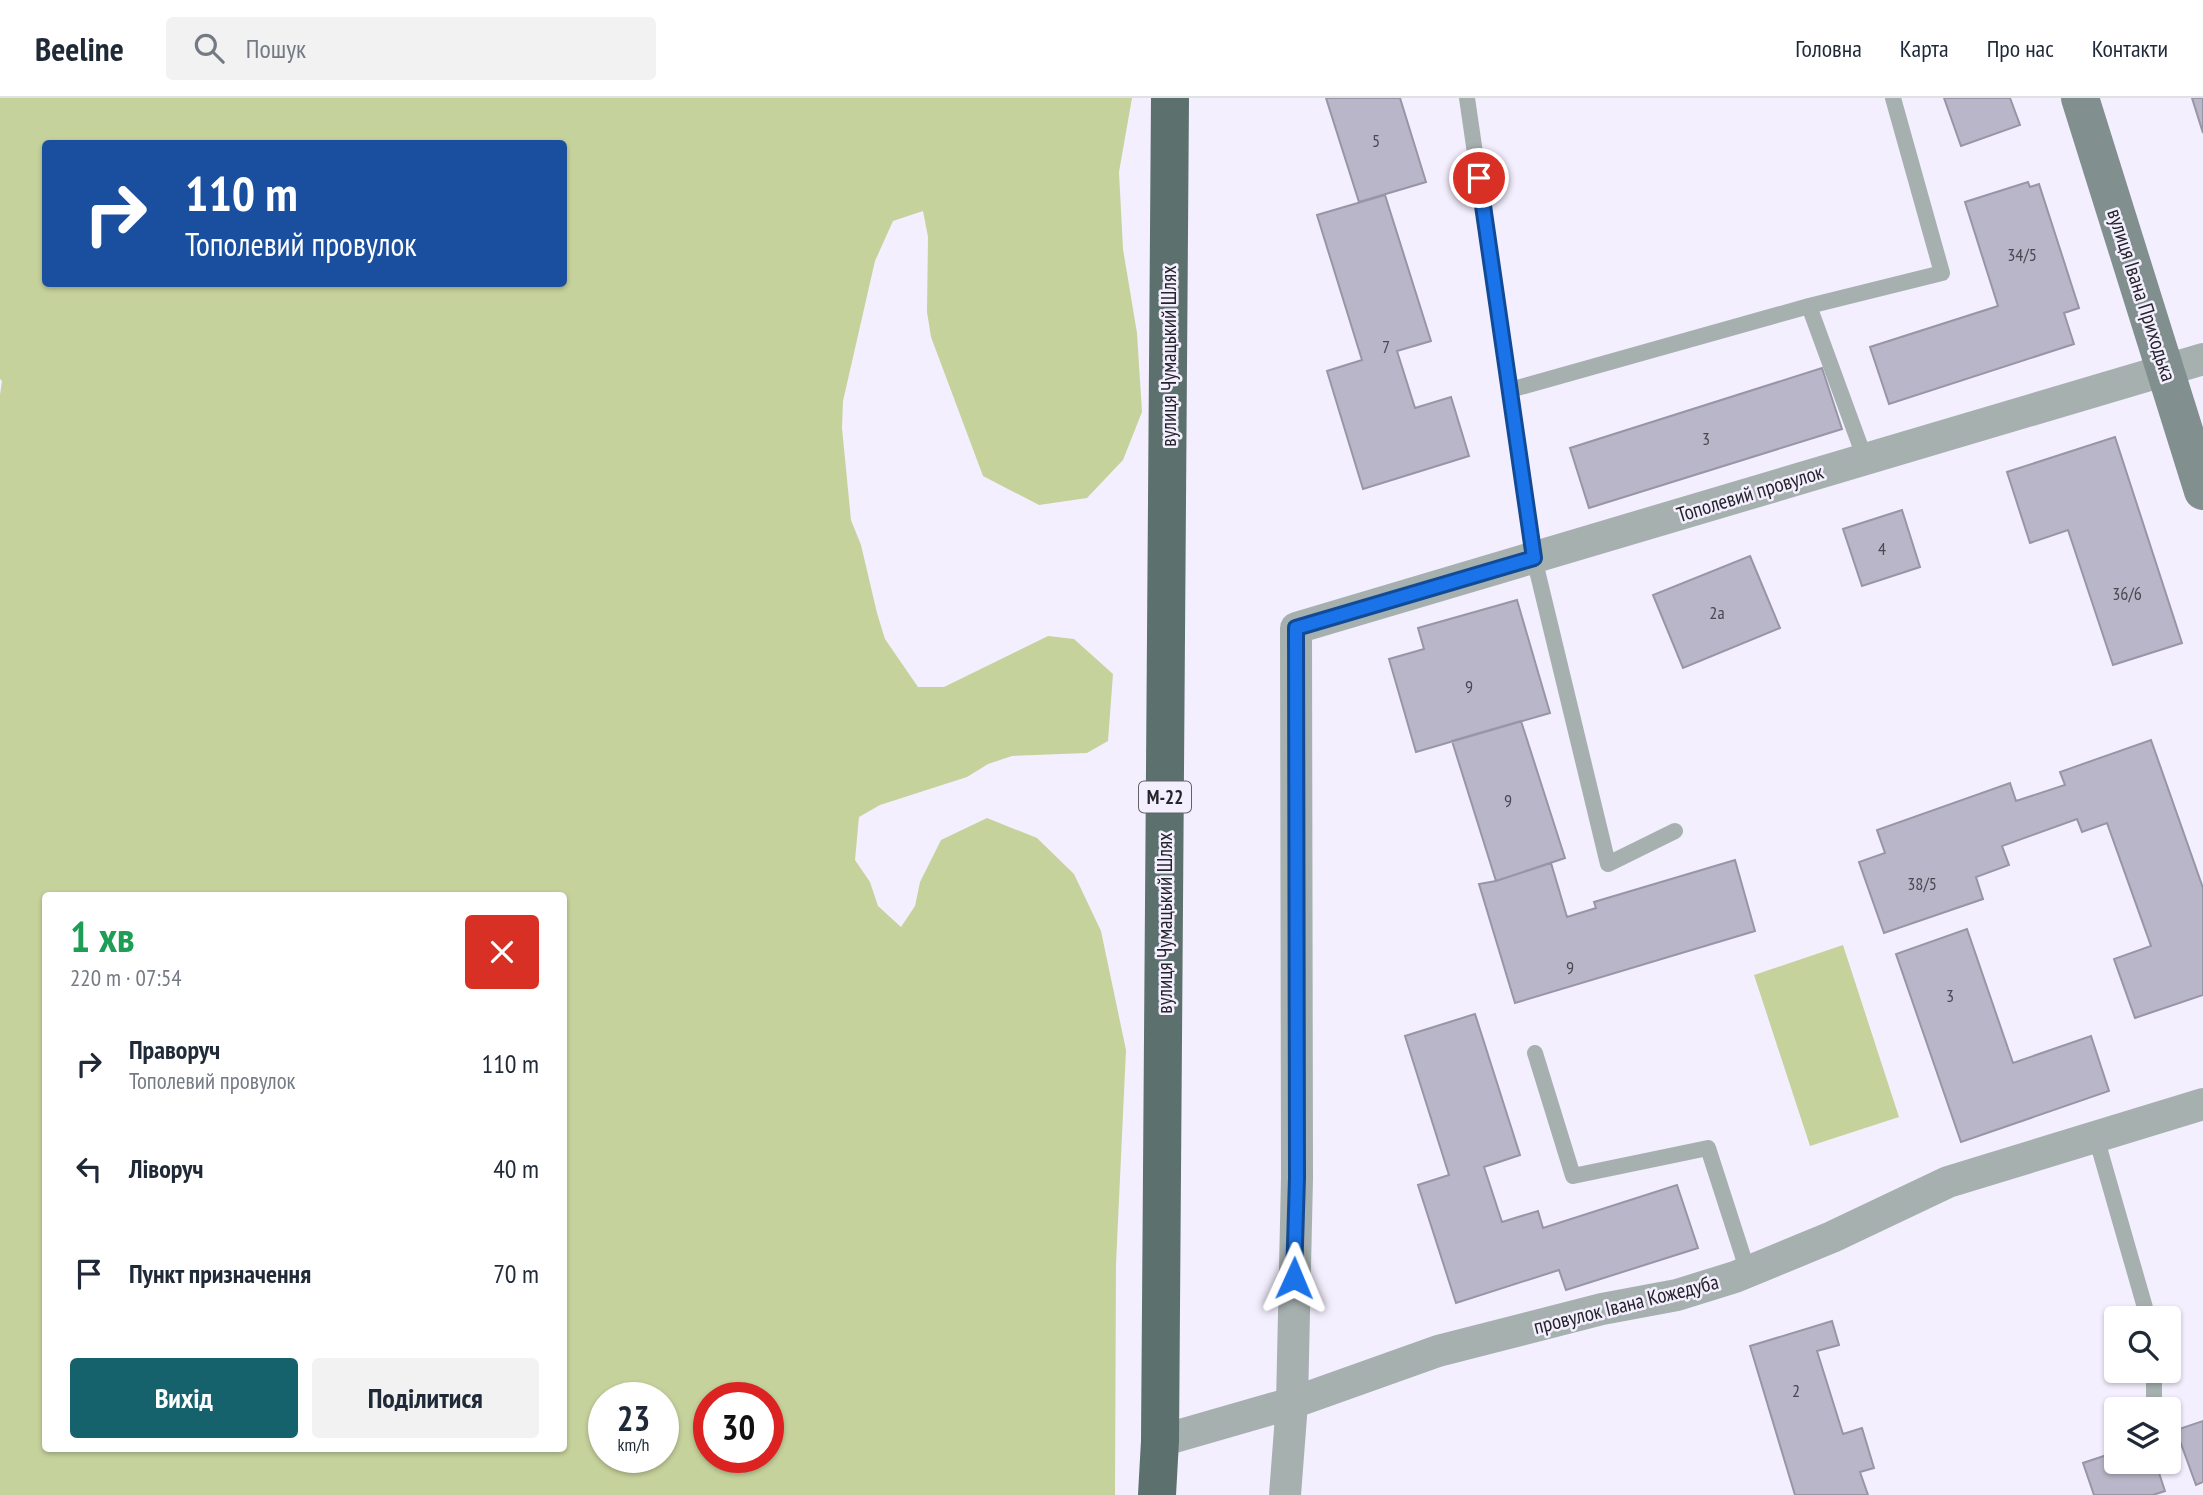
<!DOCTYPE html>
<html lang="uk">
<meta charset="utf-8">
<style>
:root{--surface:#fff;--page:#f2f2f3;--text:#1f2937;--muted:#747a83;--line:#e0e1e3;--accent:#15626d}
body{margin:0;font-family:"PT Sans Narrow",sans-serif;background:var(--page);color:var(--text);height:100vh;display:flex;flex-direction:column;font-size:26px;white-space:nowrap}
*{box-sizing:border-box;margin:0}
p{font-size:23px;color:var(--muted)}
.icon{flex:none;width:38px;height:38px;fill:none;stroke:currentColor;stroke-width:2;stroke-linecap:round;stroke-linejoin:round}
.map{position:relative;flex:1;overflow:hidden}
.sheet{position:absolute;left:42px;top:794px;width:525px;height:560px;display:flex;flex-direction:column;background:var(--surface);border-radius:7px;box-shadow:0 2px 5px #0004}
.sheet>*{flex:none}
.hud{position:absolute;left:42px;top:42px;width:525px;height:147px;border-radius:7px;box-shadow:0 2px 5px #0004;background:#1a4fa0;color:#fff;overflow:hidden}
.fabs{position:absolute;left:2104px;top:1208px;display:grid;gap:14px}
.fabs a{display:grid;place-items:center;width:77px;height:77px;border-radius:7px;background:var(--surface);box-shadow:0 2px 5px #0004;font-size:35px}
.speed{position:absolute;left:588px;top:1284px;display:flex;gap:14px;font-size:35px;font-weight:700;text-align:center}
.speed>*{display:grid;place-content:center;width:91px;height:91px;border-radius:50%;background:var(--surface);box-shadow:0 2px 5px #0004;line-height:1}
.speed small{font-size:18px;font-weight:400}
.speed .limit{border:10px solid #d22;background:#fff;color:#111}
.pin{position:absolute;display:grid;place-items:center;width:60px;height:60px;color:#fff;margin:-30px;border:4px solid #fff;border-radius:50%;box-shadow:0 2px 7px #0007}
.me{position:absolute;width:77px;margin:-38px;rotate:1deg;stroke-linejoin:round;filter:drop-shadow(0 0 5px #0008)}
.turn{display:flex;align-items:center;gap:24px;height:147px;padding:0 28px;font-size:32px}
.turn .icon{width:91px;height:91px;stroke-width:2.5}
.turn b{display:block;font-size:49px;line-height:60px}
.round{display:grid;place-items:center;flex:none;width:74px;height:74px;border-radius:7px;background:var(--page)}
.headline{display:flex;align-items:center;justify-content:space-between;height:119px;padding:0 28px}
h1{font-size:42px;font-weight:700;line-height:52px;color:#1e9e55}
.cta{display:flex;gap:14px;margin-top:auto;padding:14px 28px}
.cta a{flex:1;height:80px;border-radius:7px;background:var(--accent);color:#fff;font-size:28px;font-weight:700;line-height:80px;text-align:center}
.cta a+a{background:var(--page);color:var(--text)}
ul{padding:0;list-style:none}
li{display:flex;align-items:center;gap:21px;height:105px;padding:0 28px}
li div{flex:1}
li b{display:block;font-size:26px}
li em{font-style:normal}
header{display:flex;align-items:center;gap:42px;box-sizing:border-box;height:98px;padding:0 35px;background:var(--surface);border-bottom:2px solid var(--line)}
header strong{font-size:33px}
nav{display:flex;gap:38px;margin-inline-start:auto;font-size:24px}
.search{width:490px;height:63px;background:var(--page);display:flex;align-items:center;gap:18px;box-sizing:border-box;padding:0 24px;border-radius:7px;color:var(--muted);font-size:26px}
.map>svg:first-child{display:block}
.green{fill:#c6d29c;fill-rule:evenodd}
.building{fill:#b8b6c8;stroke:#9895a7;stroke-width:2}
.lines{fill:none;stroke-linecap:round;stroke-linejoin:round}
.service{stroke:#a6b0af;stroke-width:16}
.minor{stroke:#a6b0af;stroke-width:32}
.secondary{stroke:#81908f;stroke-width:38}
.trunk{stroke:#5c706e;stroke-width:38}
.route-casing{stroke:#114b97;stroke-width:18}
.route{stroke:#1a73e8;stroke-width:12}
.labels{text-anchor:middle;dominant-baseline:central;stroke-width:5;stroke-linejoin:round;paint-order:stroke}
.number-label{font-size:18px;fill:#4a4852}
.shield{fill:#f4effe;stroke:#64616a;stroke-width:2}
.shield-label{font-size:19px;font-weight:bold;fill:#26242b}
.street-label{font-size:21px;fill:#26242b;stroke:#f4effe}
</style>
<header>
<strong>Beeline</strong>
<div class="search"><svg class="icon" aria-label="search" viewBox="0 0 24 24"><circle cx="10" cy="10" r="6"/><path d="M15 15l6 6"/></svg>Пошук</div>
<nav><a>Головна</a><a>Карта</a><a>Про нас</a><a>Контакти</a></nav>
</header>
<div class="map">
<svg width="2203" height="1397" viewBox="0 0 2203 1397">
<rect width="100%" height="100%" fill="#f4effe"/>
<path class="green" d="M0,0h1132l-13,74 4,77 14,84 5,79 -19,48 -36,38 -48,7 -56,-29 -52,-139 -4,-25 1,-75 -5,-26 -30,10 -18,40 -32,140 -1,27 9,92 10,25 16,68 8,26 33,48h26l104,-51 26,3 39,35 -5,67 -21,12 -75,3 -24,8 -21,13 -87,28 -21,12 -4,43 15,22 8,24 23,21 14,-21 5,-24 21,-42 46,-22 50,20 37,36 27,57 25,119 -10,214 -1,231h-1115v-1100l2,-14 -2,-2zM46,46h518v140h-518zM46,798h518v553h-518zM604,1300h59v60h-59zM709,1300h59v60h-59z
M1843,847l56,172 -89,29 -56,-171z"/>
<path class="building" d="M1326,0h74l26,84 -67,20z
M1944,0h66l10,27 -59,21z
M2192,0h11v35z
M2028,84l2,5 9,-3 40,124 -15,5 10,31 -185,60 -19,-57 128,-41 -33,-104z
M1385,97l46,146 -34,10 18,57 36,-11 18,59 -106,33 -36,-118 35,-11 -45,-145z
M1822,270l20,61 -253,79 -19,-60z
M2115,339l67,206 -69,22 -45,-135 -38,13 -23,-71z
M1902,412l18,57 -58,19 -19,-57z
M1750,458l30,72 -97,40 -30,-73z
M1517,502l33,113 -134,39 -27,-93 35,-10 -6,-21z
M1521,623l44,137 -69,23 -44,-140z
M2151,642l52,148v107l-68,23 -21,-59 37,-13 -44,-123 -25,9 -5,-13 -75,27 7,19 -33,12 7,22 -99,34 -25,-71 26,-9 -8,-23 133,-47 6,18 49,-16 -5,-13z
M1735,762l20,71 -240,72 -36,-119 17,-3 55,-18 16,54 29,-9 -2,-6z
M1967,831l46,134 78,-27 18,55 -148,51 -65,-188z
M1475,916l45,141 -36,12 18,55 36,-11 5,17 134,-43 21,63 -132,42 -7,-20 -103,33 -38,-118 31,-10 -44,-139z
M1832,1223l7,24 -22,6 26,83 19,-6 12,40 -14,4 8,23h-73l-45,-149z
M2203,1323v61l-7,3 -20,-55z
M2116,1354v9h39l10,30 -12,4h-59l-11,-32z"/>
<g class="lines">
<path class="service" d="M1467,0l67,460 74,306 67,-33
M1809,208l133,-33 -49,-175
M1510,292l299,-84 56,153
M1535,955l38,123 135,-28 40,124
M2096,1039l52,181
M2154,1272v33"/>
<path class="minor" d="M1160,1343l132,-38 146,-52 164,-42 75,-14 58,-18 97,-40 116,-55 255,-78
M1285,1397l7,-92 5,-225 -1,-550 907,-269"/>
<path class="secondary" d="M2080,0l123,393"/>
<path class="trunk" d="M1157,1397l3,-54 10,-1343"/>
</g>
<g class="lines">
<defs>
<path id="route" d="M1294,1180l3,-100 -1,-550 238,-70 -55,-380"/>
</defs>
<use href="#route" class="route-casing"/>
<use href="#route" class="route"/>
</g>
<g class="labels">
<g class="number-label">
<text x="1376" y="42">5</text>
<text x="2022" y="156">34/5</text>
<text x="1386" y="248">7</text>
<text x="1706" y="340">3</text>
<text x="1882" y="450">4</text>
<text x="2127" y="495">36/6</text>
<text x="1717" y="514">2а</text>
<text x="1469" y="588">9</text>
<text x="1508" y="702">9</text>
<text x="1922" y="785">38/5</text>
<text x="1570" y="869">9</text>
<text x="1950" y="897">3</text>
<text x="1796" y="1292">2</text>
</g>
<rect class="shield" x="1139" y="683.5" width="52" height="31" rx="5"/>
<g class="shield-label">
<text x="1165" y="699">М-22</text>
</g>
<g class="street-label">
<text transform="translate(2142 197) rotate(72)">вулиця Івана Приходька</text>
<text transform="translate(1168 258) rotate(-90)">вулиця Чумацький Шлях</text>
<text transform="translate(1750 395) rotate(-17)">Тополевий провулок</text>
<text transform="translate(1164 825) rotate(-90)">вулиця Чумацький Шлях</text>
<text transform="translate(1626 1206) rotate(-14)">провулок Івана Кожедуба</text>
</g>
</g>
</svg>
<div class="fabs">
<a><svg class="icon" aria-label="search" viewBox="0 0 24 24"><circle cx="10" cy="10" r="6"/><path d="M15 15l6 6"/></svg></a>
<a><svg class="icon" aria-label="layers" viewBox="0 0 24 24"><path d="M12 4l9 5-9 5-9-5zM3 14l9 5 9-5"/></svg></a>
</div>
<div class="speed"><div>23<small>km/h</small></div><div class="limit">30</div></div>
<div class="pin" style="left:1479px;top:80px;background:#d93025"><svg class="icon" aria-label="arrive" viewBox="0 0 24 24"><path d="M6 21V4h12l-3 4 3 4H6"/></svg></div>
<svg class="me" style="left:1294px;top:1180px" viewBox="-20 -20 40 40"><path d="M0-17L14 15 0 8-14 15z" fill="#1a73e8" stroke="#fff" stroke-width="4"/></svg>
<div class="hud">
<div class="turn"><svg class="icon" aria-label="right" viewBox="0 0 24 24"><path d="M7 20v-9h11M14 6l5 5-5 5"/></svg><div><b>110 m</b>Тополевий провулок</div></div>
</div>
<section class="sheet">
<div class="headline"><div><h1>1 хв</h1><p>220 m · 07:54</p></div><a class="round" style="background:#d93025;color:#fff"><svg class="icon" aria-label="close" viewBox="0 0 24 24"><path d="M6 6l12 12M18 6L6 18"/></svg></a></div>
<ul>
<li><svg class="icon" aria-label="right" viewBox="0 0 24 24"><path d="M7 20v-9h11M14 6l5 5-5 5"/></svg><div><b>Праворуч</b><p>Тополевий провулок</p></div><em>110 m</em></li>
<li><svg class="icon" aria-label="left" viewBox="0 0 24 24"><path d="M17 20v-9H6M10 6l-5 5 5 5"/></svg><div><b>Ліворуч</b></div><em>40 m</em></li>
<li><svg class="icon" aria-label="arrive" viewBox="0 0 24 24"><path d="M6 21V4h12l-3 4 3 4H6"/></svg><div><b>Пункт призначення</b></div><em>70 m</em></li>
</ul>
<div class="cta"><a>Вихід</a><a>Поділитися</a></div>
</section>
</div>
